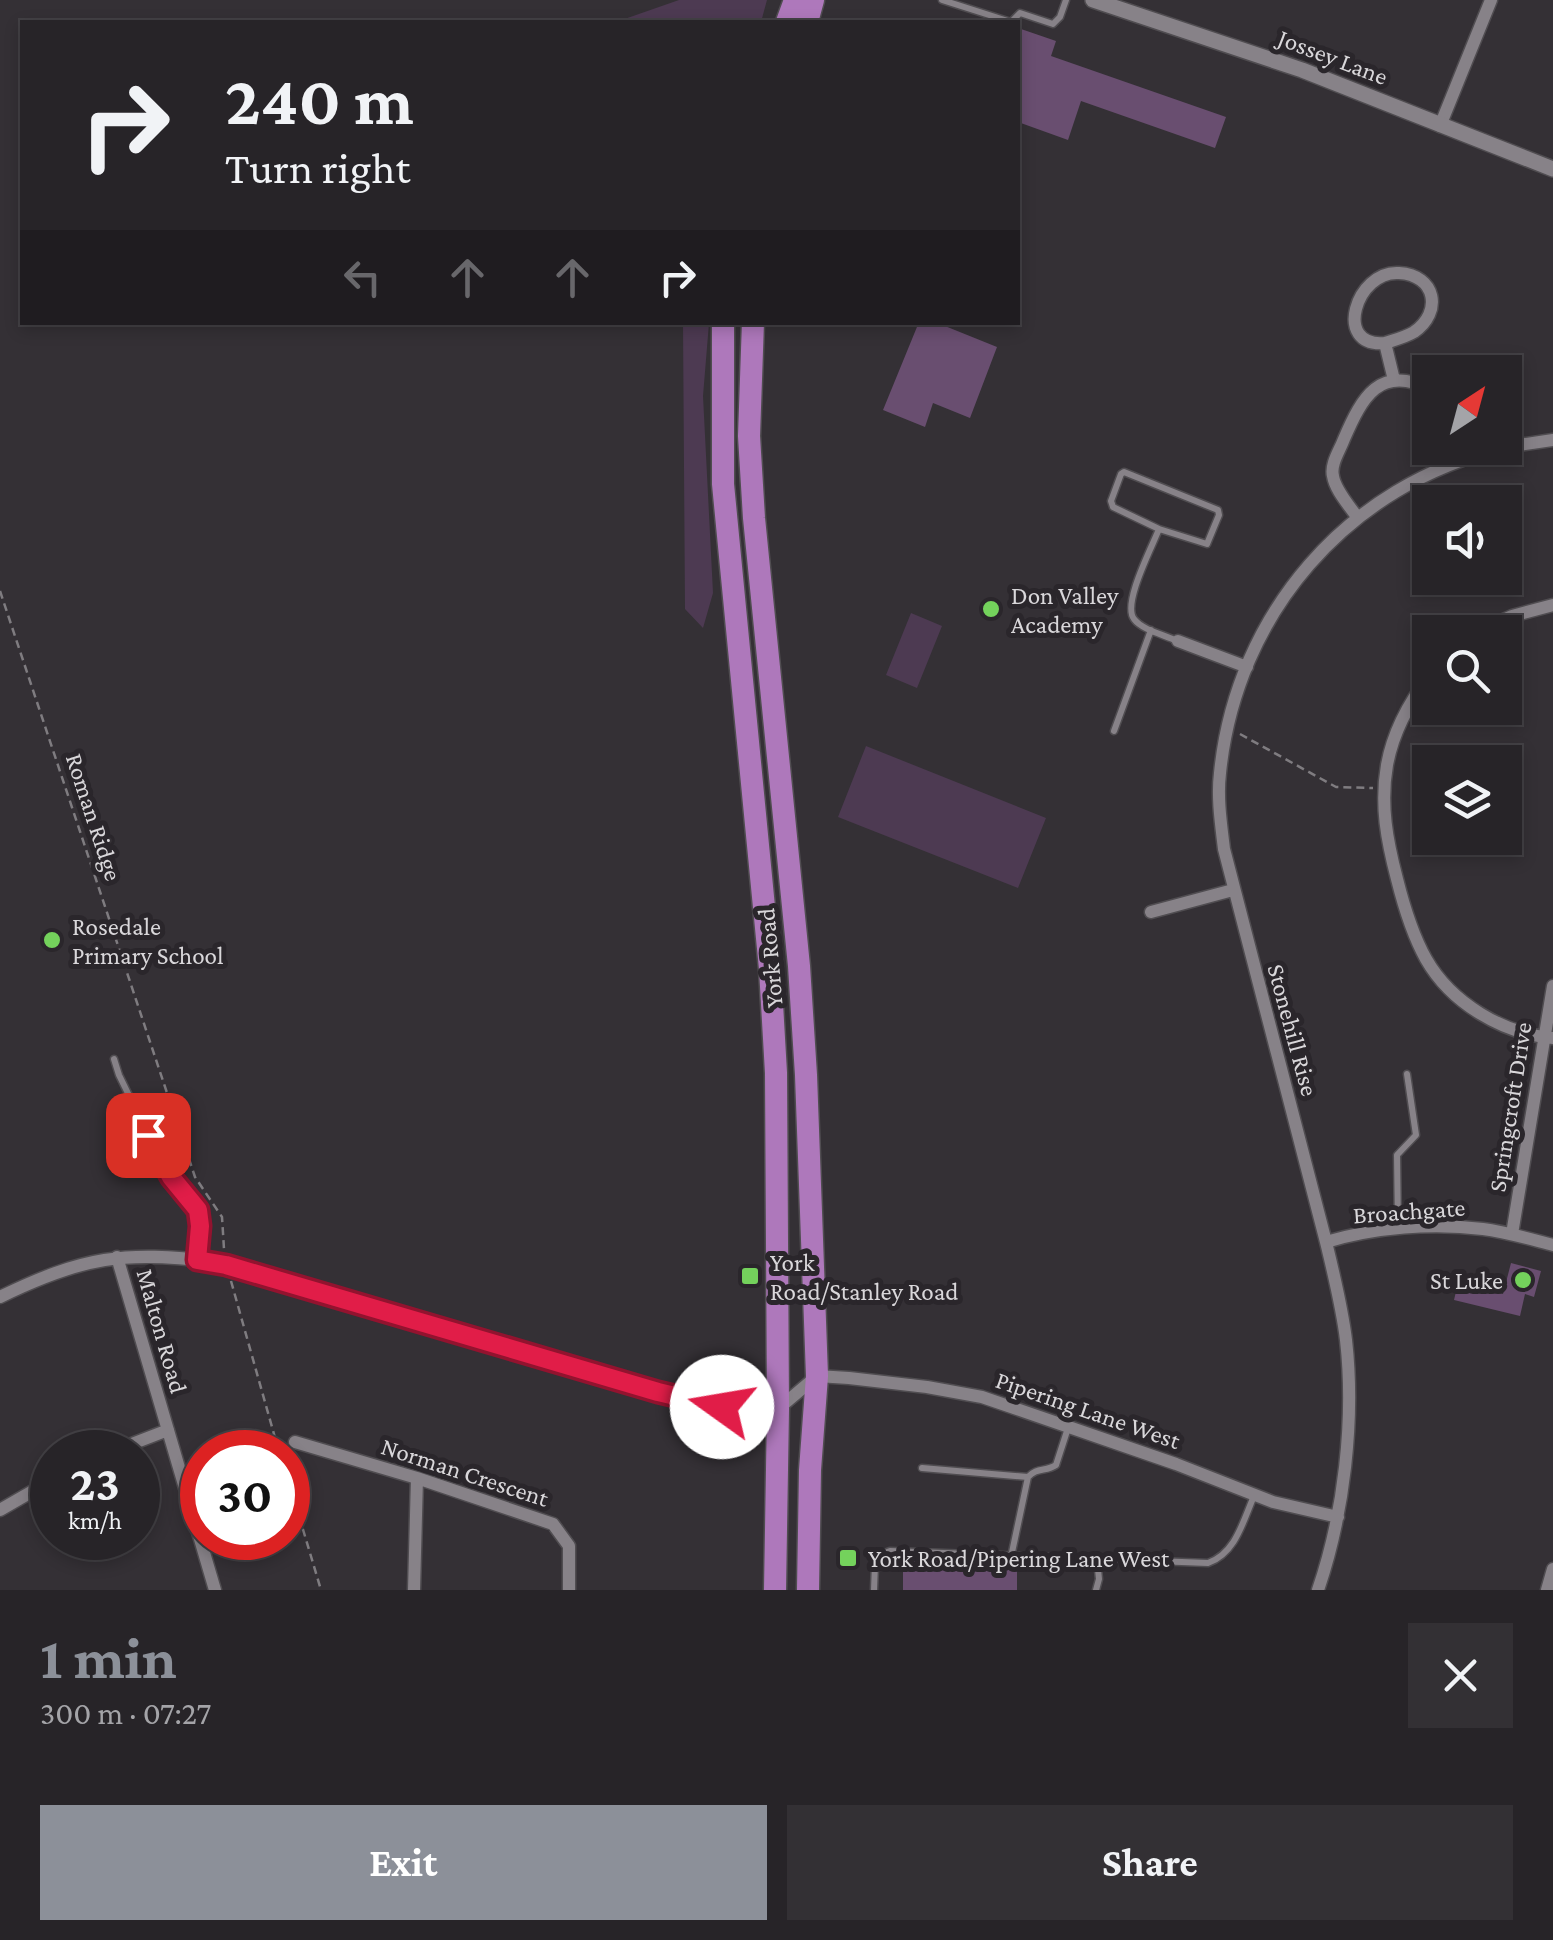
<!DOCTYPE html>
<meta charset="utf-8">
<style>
:root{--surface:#272428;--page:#333034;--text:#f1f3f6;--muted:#a4a4a8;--line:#434145;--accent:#8c9099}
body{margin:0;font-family:"Crimson Pro",serif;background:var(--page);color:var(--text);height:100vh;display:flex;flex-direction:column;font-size:38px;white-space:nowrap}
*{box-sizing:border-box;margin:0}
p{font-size:32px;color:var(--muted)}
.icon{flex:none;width:55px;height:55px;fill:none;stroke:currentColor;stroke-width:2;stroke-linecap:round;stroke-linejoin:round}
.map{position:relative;height:1590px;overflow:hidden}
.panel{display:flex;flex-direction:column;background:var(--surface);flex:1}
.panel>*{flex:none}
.hud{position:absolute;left:20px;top:20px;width:1000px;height:305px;border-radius:0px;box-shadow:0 5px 15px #0003,0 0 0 2px var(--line);background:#272428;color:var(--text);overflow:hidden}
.needle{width:65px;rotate:36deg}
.controls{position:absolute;left:1412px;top:355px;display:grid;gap:20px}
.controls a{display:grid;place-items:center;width:110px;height:110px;border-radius:0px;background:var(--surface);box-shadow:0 5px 15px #0003,0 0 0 2px var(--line);font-size:50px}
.speed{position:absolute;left:30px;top:1430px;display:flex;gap:20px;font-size:50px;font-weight:700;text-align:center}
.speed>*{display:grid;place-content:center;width:130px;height:130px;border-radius:50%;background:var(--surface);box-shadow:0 5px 15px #0003,0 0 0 2px var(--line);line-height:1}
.speed small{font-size:25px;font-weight:400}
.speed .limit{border:15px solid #d22;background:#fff;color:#111}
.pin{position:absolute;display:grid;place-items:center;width:85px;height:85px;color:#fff;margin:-42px;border-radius:20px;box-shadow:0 5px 15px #0006}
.me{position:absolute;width:110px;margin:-55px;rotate:283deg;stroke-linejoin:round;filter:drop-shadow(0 0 8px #0008)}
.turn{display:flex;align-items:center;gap:35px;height:210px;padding:0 40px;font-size:45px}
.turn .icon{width:130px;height:130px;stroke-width:2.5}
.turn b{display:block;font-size:70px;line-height:85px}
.lanes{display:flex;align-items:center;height:95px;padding:0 40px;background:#0003;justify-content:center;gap:50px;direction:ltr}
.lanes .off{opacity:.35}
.round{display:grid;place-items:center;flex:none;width:105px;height:105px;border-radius:0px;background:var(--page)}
.summary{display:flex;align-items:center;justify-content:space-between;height:170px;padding:0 40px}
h1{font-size:60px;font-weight:700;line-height:75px;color:var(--accent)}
.action{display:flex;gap:20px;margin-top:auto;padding:20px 40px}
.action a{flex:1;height:115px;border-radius:0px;background:var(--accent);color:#fff;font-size:40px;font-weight:700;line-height:115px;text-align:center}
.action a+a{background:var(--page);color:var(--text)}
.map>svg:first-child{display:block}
.green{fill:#4d3a52}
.building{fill:#694e70}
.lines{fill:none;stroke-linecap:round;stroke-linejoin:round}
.service-casing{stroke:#504d51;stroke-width:9}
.minor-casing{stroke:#504d51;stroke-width:15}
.tertiary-casing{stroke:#504d51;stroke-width:18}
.trunk-casing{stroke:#504d51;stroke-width:25}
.path{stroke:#7f7c80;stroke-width:2.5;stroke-dasharray:8 5;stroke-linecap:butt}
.service{stroke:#878288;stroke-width:6}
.minor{stroke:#878288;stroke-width:12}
.tertiary{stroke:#878288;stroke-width:15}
.trunk{stroke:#ae78bb;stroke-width:22}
.route-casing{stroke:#92132f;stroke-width:25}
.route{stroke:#e11d48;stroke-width:18}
.poi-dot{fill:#74d25c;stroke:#2a262b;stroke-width:4}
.labels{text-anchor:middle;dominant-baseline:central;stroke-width:10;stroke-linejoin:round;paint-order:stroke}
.street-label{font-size:25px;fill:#d9d7da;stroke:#2a262b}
.poi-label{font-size:25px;fill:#d9d7da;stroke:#2a262b;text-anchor:start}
</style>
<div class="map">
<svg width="1553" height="1590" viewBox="0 0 1553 1590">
<rect width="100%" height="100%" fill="#343035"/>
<path class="green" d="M679,0h88l-6,22h-145z
M683,323h26l-6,73 10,197 -10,35 -18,-19z
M911,613l31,13 -25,62 -31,-13z
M866,746l180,72 -28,70 -180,-71z"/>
<path class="building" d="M1021,29l35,12 -5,15 175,61 -11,31 -134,-47 -13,39 -50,-18v-83z
M919,322h16l62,25 -27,71 -37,-15 -8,24 -42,-17z
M1511,1263l30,8 -7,26 -9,-3 -5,22 -66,-16 4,-17 45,11z
M903,1558l114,5v27h-114z"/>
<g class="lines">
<defs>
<path id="service" d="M942,0l69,22 9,-9 33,11 7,-7 6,-17
M1159,529l48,15 12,-29 -1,-5 -94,-38 -3,2 -10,27 2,6 46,22c-7,18 -37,75 -25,90 8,11 31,16 43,22
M1114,731l37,-101
M114,1059l5,16 44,90 35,44 2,8 -3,42
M1398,1228l-1,-73 19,-20 -9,-61
M922,1468l106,9
M1011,1557l17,-80c9,-10 18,-5 28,-12l12,-37
M874,1590l1,-26 4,-9 11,-4 318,12c28,-10 35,-42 46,-67
M1096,1590l3,-11 -2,-19"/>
<path id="minor" d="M1440,126l51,-126
M1385,343c9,-3 21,-6 29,-11 29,-20 22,-57 -15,-59 -43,-3 -67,75 -14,70l9,37
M1505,447l48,-7
M1357,517c-8,-12 -22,-27 -24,-41 -3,-12 7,-26 11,-37 18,-42 36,-75 86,-50
M1478,632l34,-16 41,-11
M1178,641l69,26
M1430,675c-20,26 -37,57 -43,90 -7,40 0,76 10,114 7,28 15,55 29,80 25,44 77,75 127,79
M1151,912l82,-22
M1512,1234l41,-248
M1326,1242c50,-15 106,-19 157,-13 24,3 47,10 70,16
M117,1257l98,333
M0,1297c82,-40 125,-47 215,-35l443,130 64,15 56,2 39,-33 32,2 78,9 55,10 194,67 97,38 65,15
M295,1442l122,36 136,46 16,22v44
M111,1452l57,-22
M0,1510l52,-30
M414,1590l3,-112
M1318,1590c26,-76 37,-170 28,-250 -4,-33 -12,-65 -20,-98l-102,-393c-3,-25 -7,-51 -4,-76 16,-159 128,-289 284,-325
M1547,1590l6,-21"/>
<path id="tertiary" d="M1093,0l209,70 251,99"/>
<path id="trunk" d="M787,22l8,-22
M807,22l6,-22
M723,322v162l47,485 6,104 2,336 -3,181
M753,322l-4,114 5,82 45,448 7,109 11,301 -7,94 -2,120"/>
</defs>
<use href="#service" class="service-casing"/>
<use href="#minor" class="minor-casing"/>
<use href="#tertiary" class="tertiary-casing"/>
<use href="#trunk" class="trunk-casing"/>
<path class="path" d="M0,591l195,586 27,40 2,32
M1240,734l96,53 37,1
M231,1281l48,171
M288,1479l33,111"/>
<use href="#service" class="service"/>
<use href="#minor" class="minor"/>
<use href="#tertiary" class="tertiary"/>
<use href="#trunk" class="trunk"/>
</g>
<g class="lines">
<defs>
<path id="route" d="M148,1135l23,42 27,33 2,16 -3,34 29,5 432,127 64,15"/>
</defs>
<use href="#route" class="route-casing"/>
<use href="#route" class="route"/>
</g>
<g class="poi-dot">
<circle cx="991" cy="609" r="10"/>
<circle cx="52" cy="940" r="10"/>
<rect x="740" y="1266" width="20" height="20" rx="5"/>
<circle cx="1523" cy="1280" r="10"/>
<rect x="838" y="1548" width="20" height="20" rx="5"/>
</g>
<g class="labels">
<g class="street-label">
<text transform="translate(1333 57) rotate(21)">Jossey Lane</text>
<text transform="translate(94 817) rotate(72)">Roman Ridge</text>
<text transform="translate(770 958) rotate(-95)">York Road</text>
<text transform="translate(1293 1030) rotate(75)">Stonehill Rise</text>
<text transform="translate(1510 1107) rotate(-81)">Springcroft Drive</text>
<text transform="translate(1409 1211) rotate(-4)">Broachgate</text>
<text transform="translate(162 1331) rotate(74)">Malton Road</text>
<text transform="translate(1088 1410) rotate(19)">Pipering Lane West</text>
<text transform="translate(465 1472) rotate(18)">Norman Crescent</text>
</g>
<g class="poi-label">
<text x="1011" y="595">Don Valley<tspan x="1011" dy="29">Academy</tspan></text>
<text x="72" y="926">Rosedale<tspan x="72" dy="29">Primary School</tspan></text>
<text x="770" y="1262">York<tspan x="770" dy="29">Road/Stanley Road</tspan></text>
<text x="1503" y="1280" text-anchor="end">St Luke</text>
<text x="868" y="1558">York Road/Pipering Lane West</text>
</g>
</g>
</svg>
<div class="controls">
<a><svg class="needle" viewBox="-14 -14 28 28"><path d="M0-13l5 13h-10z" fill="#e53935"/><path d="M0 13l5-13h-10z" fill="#a4a4a8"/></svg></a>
<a><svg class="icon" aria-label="sound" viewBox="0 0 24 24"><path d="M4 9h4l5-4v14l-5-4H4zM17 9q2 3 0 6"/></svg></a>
<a><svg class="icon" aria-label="search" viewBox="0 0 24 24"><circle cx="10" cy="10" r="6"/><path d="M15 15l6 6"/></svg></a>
<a><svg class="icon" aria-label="layers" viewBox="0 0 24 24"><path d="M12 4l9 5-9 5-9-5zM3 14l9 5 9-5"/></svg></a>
</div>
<div class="speed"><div>23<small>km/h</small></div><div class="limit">30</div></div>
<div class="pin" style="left:148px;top:1135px;background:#d93025"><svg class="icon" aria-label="arrive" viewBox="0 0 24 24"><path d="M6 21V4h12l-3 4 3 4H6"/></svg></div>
<svg class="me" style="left:722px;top:1407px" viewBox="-20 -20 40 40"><circle r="19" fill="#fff"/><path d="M0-13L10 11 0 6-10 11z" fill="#e11d48"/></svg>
<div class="hud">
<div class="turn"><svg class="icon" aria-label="right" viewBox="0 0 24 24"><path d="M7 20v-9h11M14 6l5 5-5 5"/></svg><div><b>240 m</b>Turn right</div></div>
<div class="lanes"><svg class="icon off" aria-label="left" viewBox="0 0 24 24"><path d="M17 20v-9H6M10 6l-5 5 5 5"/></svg><svg class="icon off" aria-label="ahead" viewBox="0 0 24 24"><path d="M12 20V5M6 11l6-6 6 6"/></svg><svg class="icon off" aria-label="ahead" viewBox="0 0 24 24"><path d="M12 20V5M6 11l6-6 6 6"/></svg><svg class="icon" aria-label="right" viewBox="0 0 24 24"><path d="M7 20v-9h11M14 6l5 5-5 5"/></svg></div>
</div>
</div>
<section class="panel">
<div class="summary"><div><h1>1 min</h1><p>300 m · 07:27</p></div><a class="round"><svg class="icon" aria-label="close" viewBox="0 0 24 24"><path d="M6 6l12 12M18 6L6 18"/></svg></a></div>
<div class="action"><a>Exit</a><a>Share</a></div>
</section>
